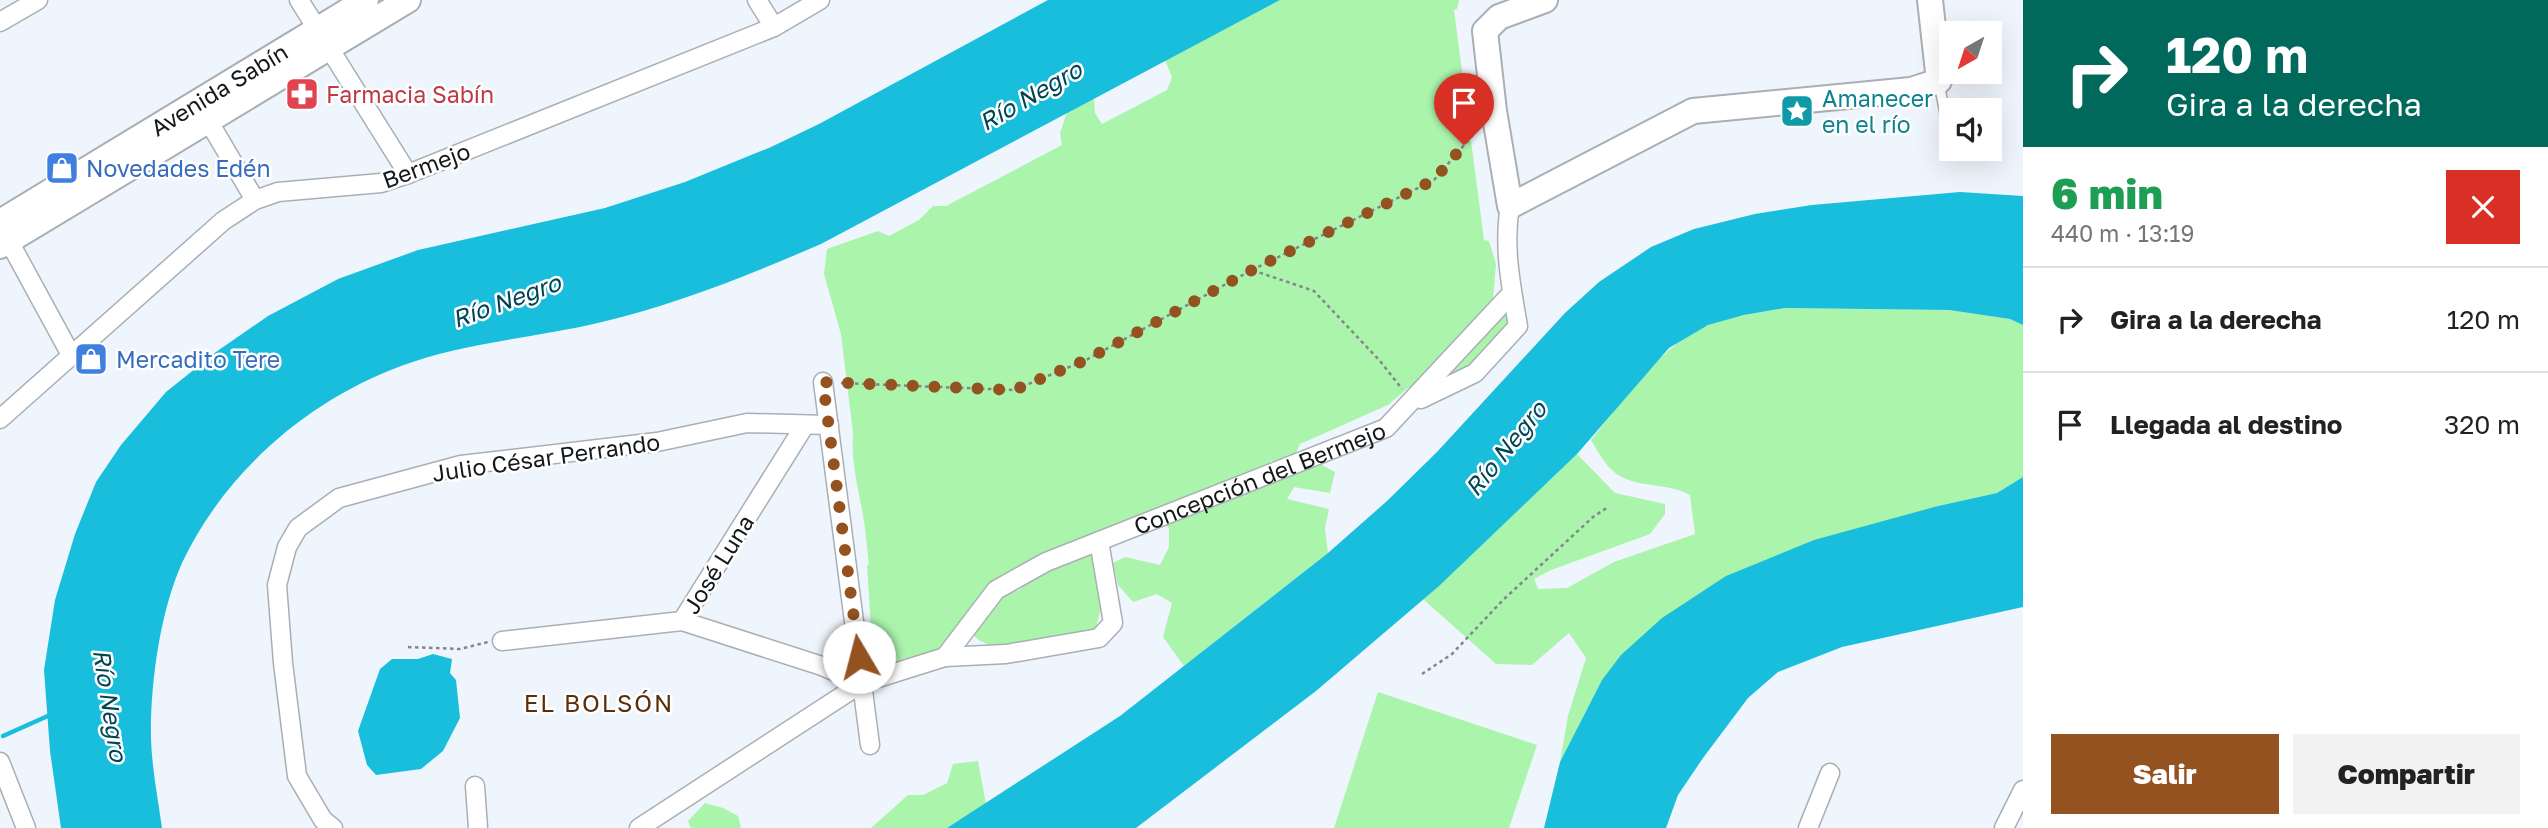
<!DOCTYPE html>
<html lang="es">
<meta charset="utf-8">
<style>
:root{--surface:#fff;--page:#f2f2f2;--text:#222;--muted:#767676;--line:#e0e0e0;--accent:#955221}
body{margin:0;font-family:"Golos Text",sans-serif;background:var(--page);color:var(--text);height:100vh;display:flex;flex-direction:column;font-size:26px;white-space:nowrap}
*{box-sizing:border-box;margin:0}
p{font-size:23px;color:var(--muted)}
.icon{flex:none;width:38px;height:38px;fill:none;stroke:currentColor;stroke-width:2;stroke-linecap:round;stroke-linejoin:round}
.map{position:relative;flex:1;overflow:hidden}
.sheet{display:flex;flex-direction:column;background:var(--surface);width:525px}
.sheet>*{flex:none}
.hud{background:#00695c;color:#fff;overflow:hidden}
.needle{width:46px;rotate:219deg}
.fabs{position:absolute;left:1939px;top:21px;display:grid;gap:14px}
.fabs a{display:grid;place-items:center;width:63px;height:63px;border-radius:0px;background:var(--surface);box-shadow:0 7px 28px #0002;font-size:35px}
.pin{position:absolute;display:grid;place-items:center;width:60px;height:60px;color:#fff;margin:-72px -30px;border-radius:50% 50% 50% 0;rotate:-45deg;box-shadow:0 0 7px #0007}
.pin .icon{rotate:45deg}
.me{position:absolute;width:77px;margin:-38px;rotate:352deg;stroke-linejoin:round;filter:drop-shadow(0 0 5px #0008)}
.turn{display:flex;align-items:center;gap:24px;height:147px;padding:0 28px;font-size:32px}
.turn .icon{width:91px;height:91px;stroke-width:2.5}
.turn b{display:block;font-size:49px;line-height:60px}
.round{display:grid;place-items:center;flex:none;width:74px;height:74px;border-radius:0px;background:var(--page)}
.overview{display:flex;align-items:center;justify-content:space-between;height:119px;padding:0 28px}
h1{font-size:42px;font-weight:800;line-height:52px;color:#1e9e55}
.button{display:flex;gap:14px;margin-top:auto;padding:14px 28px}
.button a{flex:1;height:80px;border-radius:0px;background:var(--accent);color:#fff;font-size:28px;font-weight:800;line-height:80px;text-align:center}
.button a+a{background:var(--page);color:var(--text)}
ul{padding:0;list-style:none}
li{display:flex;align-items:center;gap:21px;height:105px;padding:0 28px;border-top:2px solid var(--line)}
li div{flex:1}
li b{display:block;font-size:26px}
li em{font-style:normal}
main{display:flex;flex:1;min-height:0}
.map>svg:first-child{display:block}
.green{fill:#aaf4ac}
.water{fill:#19bedd}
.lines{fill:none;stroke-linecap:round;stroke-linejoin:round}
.stream{stroke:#19bedd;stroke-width:4.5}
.lane-casing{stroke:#a9afb5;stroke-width:12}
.street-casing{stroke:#a9afb5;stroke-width:21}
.secondary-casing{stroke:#a9afb5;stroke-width:28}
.path{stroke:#82868b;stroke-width:2.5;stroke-dasharray:3.5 3.5;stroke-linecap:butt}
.lane{stroke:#fff;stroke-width:9}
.street{stroke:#fff;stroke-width:18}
.secondary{stroke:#fff;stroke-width:24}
.route{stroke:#955221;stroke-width:12;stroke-dasharray:0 21.6}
.labels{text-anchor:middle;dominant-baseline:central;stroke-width:5;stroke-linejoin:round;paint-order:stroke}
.street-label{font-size:23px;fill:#15181a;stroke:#fff}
.health-label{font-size:23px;fill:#be3a42;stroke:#fff;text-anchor:start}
.culture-label{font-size:23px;fill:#0d838f;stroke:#fff;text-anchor:start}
.shop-label{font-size:23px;fill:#366cbe;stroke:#fff;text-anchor:start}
.water-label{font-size:24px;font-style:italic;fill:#014552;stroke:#fff}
.neighbourhood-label{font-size:24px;letter-spacing:2px;fill:#5b2e0b;stroke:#fff}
</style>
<main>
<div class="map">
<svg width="2023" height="828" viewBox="0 0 2023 828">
<rect width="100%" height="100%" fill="#eff5fc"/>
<path class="green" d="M1280,0h179l-2,9 -3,1 30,230 5,1 7,23 -3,36 -69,81 -11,8 -4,-2 -21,18 -88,39 -7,16 -23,1 4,9 41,-9 20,11 -5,21 -36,-6 -7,12 42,10 -4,19 3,25 -144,113 -21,-29 9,-34 -15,-9 -24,8 -15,-17 -5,-22 12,-6 35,8 9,-18v-19l-22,-16 -12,5 -4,7 -136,60 23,7 19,-17 53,-21c10,30 16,47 5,76l-89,22 -26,-10 -21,-18 -18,28 -18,5h-10l-32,10 -2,-15 -7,-8 -5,-78h2c-2,-16 -3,-33 -6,-50 -5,-27 -12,-53 -10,-82l-12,-99 -17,-60 3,-25 51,-18 11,5 30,-16 14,-14h13l116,-61 -2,-12 7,-21 27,-14 1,15 7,11 65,-34 5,-13 -7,-17z
M1507,308l2,19 -38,39 -27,14z
M1785,308l164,2 61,9 13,6v152l-26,16 -59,13 -336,174 -42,82 8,-46 18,-58 -17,-25 -37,32 -36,-1 -73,-65 154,-145 38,39 50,11v10l-15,20 -99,36 -17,9 4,10 29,-1 47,-26 81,-28 -5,-39c-21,-12 -47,-7 -68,-18 -15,-7 -23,-24 -31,-37 31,-37 73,-100 120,-116 24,-8 49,-12 74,-16z
M1378,692l159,53 -28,83h-175z
M978,761l8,43 -39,24h-76l37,-33h15l24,-12 6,-19z
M705,803l18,5 15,8 3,12h-50l-3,-7z"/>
<path class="water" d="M1048,0h232l-459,244c-72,31 -143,60 -219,78 -66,16 -137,20 -201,44 -94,35 -176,106 -219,197 -22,49 -32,122 -31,176 1,30 7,60 11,89h-101l-11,-77 -6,-81 11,-70 20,-66 21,-52 25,-37 45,-53 50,-40 52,-36 70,-37 80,-29 187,-42 80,-26 86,-35 48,-23z
M1960,192l63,4v129l-13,-6 -61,-9 -164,-2 -41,7 -36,10 -39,23 -92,106 -138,132 -123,105 -180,137h-189l173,-112 208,-163 59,-52 50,-49 128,-139 34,-31 52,-35 43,-18 61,-15 57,-9z
M2023,477v130l-181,40 -64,25 -30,26 -45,60 -25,37 -12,33h-122l16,-66 42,-82 19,-25 41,-37 64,-42 88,-36 124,-34 59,-13z
M433,654l19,5 -2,14 6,7 4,38 -17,33 -22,18 -45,6 -9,-10 -9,-34 22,-62 12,-10h26z"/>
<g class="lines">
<path class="stream" d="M3,736l47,-21"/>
<defs>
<path id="lane" d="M1939,83l12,62"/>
<g id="street">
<path d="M299,0l109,174"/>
<path d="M757,0l17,27"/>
<path d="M0,22l38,-22"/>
<path d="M202,110l53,90"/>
<path d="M4,232l67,123"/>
<path d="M823,382l47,363"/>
<path d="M1421,399l54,-26 43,-47c-7,-40 -15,-80 -8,-120"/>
<path d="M0,419l223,-198 32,-21 23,-8 103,-9 27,-9 366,-147 46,-27"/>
<path d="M682,621l123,-196"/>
<path d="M502,641l180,-20 140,45 40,17"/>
<path d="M945,657l61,-3 93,-16 14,-15 -14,-82"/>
<path d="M0,762l26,66"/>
<path d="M475,786l3,42"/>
<path d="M333,828l-10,-8 -26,-44 -14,-113 -6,-78 10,-38 11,-19 41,-30 122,-33 196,-23 90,-19 82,2"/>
<path id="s1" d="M639,828l223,-145 83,-26 51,-67 50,-28 340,-134 126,-135"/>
<path d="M1808,828l22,-55"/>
<path d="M2004,828l19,-38"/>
</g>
<g id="secondary">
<path d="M1545,0l-46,17 -14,14 9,80 16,95 183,-95 218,-21 28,-9 -9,-81"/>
<path id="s2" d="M0,222l366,-222"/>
<path d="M0,246l408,-246"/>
</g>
</defs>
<use href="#lane" class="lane-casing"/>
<use href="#street" class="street-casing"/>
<use href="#secondary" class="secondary-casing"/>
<path class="path" d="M1252,270l182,-90 44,-51
M841,383l173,7 72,-30 166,-90 62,21 66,70 22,28
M408,647l52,2 28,-7
M1422,674l30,-20 51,-54 90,-83 15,-10"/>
<use href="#lane" class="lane"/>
<use href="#street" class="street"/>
<use href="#secondary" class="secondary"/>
</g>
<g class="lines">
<path class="route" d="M859,657l-36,-275 191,8 72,-30 166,-90 182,-90 30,-35"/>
</g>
<defs>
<symbol id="pharmacy-square" viewBox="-11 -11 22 22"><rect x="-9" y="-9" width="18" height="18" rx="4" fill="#e0444e" stroke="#fff"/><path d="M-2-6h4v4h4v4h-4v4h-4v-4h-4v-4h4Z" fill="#fff"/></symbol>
<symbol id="sight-square" viewBox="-11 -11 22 22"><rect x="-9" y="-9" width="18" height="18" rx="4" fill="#0f9aa8" stroke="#fff"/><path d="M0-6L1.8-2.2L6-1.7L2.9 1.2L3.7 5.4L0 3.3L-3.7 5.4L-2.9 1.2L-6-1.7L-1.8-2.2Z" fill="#fff"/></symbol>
<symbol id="shop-square" viewBox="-11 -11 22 22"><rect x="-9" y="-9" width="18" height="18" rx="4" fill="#3f7fe0" stroke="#fff"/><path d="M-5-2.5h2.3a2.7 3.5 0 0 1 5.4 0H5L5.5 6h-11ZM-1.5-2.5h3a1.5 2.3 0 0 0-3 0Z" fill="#fff"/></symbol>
</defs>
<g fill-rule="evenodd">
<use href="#pharmacy-square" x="283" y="75" width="38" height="38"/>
<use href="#sight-square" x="1778" y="92" width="38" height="38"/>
<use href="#shop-square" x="43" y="149" width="38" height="38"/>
<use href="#shop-square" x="72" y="340" width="38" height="38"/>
</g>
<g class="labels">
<g class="street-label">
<text stroke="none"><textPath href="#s2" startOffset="256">Avenida Sabín</textPath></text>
<text transform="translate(426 165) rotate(-20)">Bermejo</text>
<text transform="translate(546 457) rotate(-8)">Julio César Perrando</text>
<text stroke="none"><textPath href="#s1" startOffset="724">Concepción del Bermejo</textPath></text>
<text transform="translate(718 564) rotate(-58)">José Luna</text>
</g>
<g class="health-label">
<text x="326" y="94">Farmacia Sabín</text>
</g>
<g class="culture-label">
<text x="1822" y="98">Amanecer<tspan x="1822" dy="26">en el río</tspan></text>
</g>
<g class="shop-label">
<text x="86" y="168">Novedades Edén</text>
<text x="116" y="359">Mercadito Tere</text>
</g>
<g class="water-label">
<text transform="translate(1030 95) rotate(-30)">Río Negro</text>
<text transform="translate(506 300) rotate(-20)">Río Negro</text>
<text transform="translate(1505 448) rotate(-51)">Río Negro</text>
<text transform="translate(111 705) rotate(81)">Río Negro</text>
</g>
<g class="neighbourhood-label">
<text x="599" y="702">EL BOLSÓN</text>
</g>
</g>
</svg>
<div class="fabs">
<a><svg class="needle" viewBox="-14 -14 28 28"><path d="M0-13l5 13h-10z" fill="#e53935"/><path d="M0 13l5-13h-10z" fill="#767676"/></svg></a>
<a><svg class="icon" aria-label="sound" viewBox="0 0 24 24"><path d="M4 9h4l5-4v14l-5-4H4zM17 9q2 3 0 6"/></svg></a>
</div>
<div class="pin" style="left:1464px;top:145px;background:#d93025"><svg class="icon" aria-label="arrive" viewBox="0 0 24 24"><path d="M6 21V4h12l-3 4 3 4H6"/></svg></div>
<svg class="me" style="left:859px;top:657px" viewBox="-20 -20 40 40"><circle r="19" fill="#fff"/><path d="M0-13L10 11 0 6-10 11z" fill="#955221"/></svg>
</div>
<section class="sheet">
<div class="hud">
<div class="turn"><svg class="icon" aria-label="right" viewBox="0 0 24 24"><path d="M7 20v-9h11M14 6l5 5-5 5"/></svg><div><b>120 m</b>Gira a la derecha</div></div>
</div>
<div class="overview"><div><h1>6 min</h1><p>440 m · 13:19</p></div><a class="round" style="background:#d93025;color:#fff"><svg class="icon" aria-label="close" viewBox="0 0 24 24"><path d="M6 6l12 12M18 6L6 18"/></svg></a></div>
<ul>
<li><svg class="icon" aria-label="right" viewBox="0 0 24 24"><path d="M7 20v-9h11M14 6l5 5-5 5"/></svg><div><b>Gira a la derecha</b></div><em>120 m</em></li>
<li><svg class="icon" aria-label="arrive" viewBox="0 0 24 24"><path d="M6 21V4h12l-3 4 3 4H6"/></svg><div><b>Llegada al destino</b></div><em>320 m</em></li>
</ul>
<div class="button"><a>Salir</a><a>Compartir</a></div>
</section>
</main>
